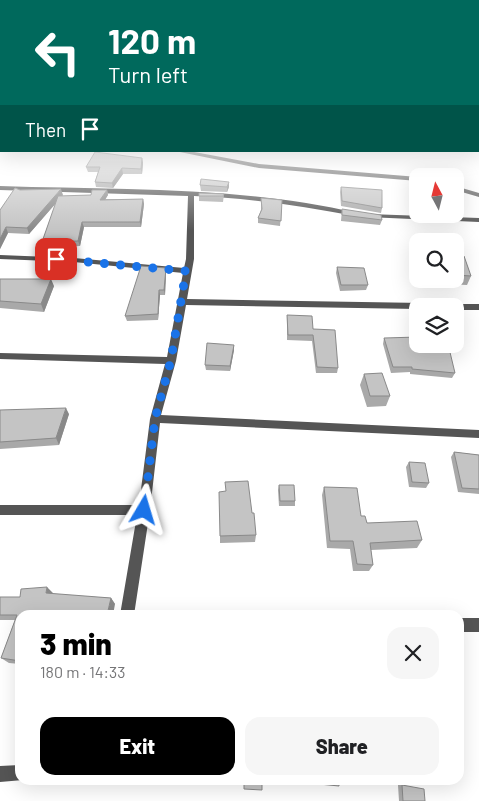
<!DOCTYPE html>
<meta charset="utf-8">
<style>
:root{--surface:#fff;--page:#f6f6f6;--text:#202124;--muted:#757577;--accent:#000}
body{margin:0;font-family:Barlow,sans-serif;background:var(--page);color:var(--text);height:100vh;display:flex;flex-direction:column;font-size:19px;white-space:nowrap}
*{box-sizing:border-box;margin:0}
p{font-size:16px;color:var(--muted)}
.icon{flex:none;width:28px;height:28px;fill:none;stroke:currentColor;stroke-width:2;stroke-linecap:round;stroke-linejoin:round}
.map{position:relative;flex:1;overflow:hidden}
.drawer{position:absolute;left:15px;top:610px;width:449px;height:175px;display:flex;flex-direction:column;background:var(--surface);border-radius:15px;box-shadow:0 5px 20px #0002}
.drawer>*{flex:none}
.top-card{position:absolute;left:0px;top:0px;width:480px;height:152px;box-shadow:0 5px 20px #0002;background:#00695c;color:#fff;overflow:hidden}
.needle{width:32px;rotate:353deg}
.tools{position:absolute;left:409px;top:168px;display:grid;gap:10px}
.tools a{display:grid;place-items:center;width:55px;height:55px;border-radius:10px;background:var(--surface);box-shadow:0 5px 20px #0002;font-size:25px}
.pin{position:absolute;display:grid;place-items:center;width:42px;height:42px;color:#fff;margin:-21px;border-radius:10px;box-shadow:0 2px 8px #0006}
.me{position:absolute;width:55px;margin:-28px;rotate:7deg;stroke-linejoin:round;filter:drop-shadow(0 0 4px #0008)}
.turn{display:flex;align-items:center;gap:18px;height:105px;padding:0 25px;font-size:22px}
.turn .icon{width:65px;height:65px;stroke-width:2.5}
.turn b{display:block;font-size:35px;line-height:42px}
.then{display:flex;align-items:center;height:48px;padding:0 25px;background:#0003;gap:10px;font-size:19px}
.round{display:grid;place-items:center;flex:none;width:52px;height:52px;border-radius:15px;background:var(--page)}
.summary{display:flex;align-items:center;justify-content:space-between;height:85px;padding:0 25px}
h1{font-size:30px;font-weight:800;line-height:38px;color:var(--accent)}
.button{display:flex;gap:10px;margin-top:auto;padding:10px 25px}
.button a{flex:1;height:58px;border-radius:15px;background:var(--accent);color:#fff;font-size:20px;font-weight:800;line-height:58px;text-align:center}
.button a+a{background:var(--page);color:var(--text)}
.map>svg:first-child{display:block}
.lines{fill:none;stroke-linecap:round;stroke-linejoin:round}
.minor{fill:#555;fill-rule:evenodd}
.wall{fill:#a9a9a9}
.shaded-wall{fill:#898989}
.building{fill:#c4c4c4;stroke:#898989}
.route{stroke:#1a73e8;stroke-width:9;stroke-dasharray:0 16.2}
</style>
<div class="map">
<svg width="479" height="801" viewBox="0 0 479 801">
<rect width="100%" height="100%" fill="#fff"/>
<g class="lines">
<path class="minor" d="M1,140v4l-1,1v-4z
M175,151h14l70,13 159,13v4l-159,-13z
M0,186c117,4 243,0 357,27v2l-2,1c-53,-10 -107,-18 -161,-20v63l-7,40 236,4 4,3h-9v3l-232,-4 -10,56 -15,54 318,15v8l-319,-15 -10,87 -16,105h-14l17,-100h-137v-10h139l11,-86 15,-55 -165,-5v-6l167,4 16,-84 -109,-11 -74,-3v-4l74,3 110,10 2,-9 2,-63 -188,-6z
M455,186l24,7v4l-24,-7z
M369,214l110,4v4l-112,-5v-2z
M455,304h24v6h-24v-4h-4z
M459,618h20v14h-20z
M20,765v15h3l-23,2v-16z"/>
</g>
<path class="wall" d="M142,158l1,5 -1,11h-19l-10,14 -17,-1 -1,-5 3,-10h-10l-2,-5z
M229,182v5l-2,5 -26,-1 -1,-6z
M341,187l41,21 -1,5 -40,-7 -1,-14z
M20,190l43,5 -1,1 29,-1 16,-5 1,5 -3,4h38l1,5 -3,23h-57l-4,19 -36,2 -2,-6 14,-39 -27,31 -21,-1 -8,16v-39z
M224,194l-1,8 -24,-1v-5z
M261,198l21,2 -2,26 -22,-3v-5l3,-8z
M342,209l40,11 -2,5 -39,-4z
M455,255l16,21 -4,9 -21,-1 -2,-5h11z
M337,267l31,18 -2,5 -26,1 -4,-18z
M166,268v5l-1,22h-5l-2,25 -31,1 -2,-5z
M0,279l54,7 -10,26 -44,-4z
M287,315l26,14 25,39 -1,5h-21l-4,-32 -25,-1z
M384,338l71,35 -3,5 -42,-4v-2l-19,1 -8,-29z
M234,345v5l-4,21 -24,-1 -1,-5z
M364,374l26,22 -4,10 -19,1 -7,-22z
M0,410l69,4 -10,31 -59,4z
M454,452l25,3v39l-21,-2 -7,-35z
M409,462l20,21 -3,5 -17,-1 -3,-20z
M279,485l16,16v5h-16l-1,-16z
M324,487l37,29 6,7 55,17 -5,8 -46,2 2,15 -4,6h-16l-3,-22 -23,-1 -5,-53z
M252,513l4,22 -1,7 -35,1v-7z
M53,593v1l58,4 4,6 -95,11v49l-11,-1 -8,-5 14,-38h-15v-23h20z
M398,785h4l23,16h-26z"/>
<path class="shaded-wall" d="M142,158l1,5 -1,11 -1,-5z
M122,168l1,6 -10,14 -1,-5z
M229,182v5l-2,5v-5z
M61,189l2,6 -34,39 -2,-6z
M107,190l1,5 -6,10 -2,-5z
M143,199l1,5 -3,23 -1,-5z
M82,222l2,5 -4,19 -2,-5z
M6,227l2,6 -8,16v-10z
M166,268v5l-1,22 -1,-5z
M51,279l3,7 -10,26 -3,-8z
M159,290l1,5 -2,25v-6z
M234,345v5l-4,21v-5z
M66,408l3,6 -10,31 -3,-7z
M47,587l6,6 -1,6 -6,-6z
M111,598l4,6 -2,11h-6z"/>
<path class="building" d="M95,152l47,6 -1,11 -19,-1 -10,15 -17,-1 5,-15h-14z
M201,179l28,3 -2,5 -27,-2z
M341,187l41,3v18l-40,-7z
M15,188l5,2 41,-1 -34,39 -21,-1 -6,12v-29z
M92,190h15l-7,10 43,-1 -3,23h-58l-4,19 -36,1 16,-46 33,-1z
M199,193l25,1 -1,2h-24z
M261,198l21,2 -1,21 -23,-3 4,-9z
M342,209l39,6 1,5 -40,-5z
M427,240l17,1h-17z
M455,255l9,1 7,20 -16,-1z
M141,266l25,2 -2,22h-5l-1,24 -33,2z
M337,267l27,1 4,17h-27z
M0,279h51l-10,25 -41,-3z
M287,315l25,1 1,13 22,1 3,38 -21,-1 -4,-32h-25z
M418,337v7h30l7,29 -43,-4v-2h-19l-9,-29z
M207,343l27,2 -4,21 -25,-1z
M382,373l8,23h-20l-6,-22z
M66,408l-10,30 -56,4v-32z
M454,452l25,3v34l-17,-1z
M409,462l16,1 4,20 -17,-1z
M248,481l4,32h2l2,22 -36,1 -1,-44 7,-1 -1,-9z
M279,485h15l1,16h-15z
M324,487l33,1 4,28h4l2,7 50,-2 5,19 -52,3 3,22 -16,-1 -4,-23h-23z
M47,587l-1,6 65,5 -4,17h-87v46l-19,-3 16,-43h-17v-18h20l1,-8z
M244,780h18v10l-18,-1z
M319,780h20v6l-20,-2z
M402,785l22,4 1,12h-22z"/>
<linearGradient id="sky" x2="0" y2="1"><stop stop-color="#8cadcc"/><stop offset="0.52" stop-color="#fff"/><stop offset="1" stop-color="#fff" stop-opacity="0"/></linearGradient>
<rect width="479" height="231" fill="url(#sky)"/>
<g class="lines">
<path class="route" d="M56,259l130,12 -15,89 -16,59 -11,91"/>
</g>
</svg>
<div class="tools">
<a><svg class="needle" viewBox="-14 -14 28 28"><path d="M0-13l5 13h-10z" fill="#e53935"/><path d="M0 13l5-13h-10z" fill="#757577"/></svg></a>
<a><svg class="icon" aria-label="search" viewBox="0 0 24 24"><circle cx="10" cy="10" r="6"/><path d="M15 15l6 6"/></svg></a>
<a><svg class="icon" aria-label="layers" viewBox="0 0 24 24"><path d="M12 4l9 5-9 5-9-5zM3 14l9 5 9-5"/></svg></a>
</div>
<div class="pin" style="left:56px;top:259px;background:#d93025"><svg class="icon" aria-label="arrive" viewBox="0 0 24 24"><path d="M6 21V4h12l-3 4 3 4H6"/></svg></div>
<svg class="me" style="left:144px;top:510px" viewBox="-20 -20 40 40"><path d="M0-17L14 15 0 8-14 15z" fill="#1a73e8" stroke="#fff" stroke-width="4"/></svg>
<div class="top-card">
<div class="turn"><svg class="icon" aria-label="left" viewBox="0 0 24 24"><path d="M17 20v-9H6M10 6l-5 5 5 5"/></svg><div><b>120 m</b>Turn left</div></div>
<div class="then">Then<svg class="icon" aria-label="arrive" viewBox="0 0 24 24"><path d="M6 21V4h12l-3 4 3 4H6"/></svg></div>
</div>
<section class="drawer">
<div class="summary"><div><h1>3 min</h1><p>180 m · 14:33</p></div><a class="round"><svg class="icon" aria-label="close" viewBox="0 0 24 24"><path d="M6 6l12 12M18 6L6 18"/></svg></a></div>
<div class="button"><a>Exit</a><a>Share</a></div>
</section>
</div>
